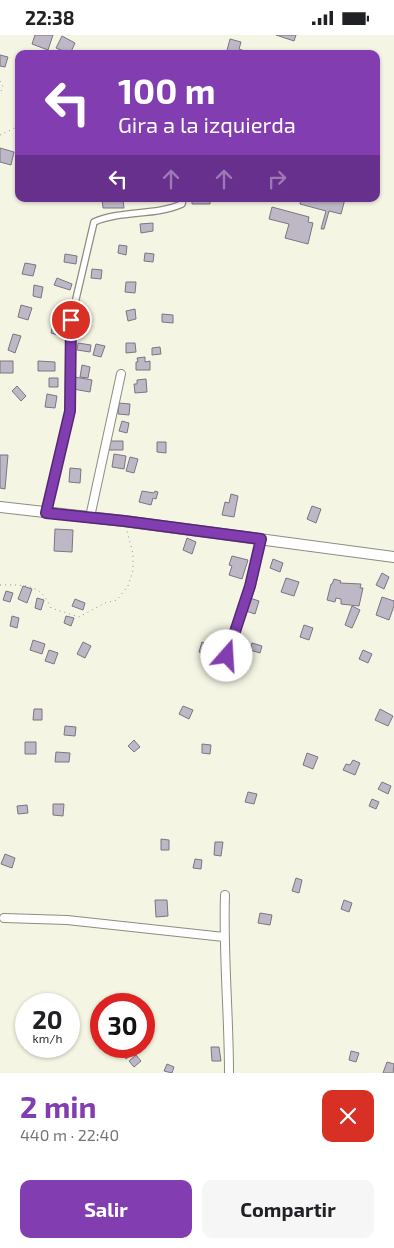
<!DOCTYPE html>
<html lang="es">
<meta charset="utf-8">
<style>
:root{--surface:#fff;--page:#f6f6f6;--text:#202124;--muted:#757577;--accent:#823db1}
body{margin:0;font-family:"Exo 2",sans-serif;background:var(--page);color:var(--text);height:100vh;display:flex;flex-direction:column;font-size:19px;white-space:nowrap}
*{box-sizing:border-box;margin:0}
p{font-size:16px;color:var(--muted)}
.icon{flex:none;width:28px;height:28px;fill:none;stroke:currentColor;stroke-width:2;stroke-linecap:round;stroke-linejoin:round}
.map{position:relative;height:1038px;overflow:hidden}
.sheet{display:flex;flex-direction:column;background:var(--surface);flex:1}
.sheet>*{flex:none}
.guide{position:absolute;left:15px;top:15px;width:365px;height:152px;border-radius:10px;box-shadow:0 1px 4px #0004;background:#823db1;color:#fff;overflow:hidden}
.speed{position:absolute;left:15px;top:958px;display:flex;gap:10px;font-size:25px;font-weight:700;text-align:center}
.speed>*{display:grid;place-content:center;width:65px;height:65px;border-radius:50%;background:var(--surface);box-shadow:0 1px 4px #0004;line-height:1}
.speed small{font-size:12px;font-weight:400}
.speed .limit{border:8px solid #d22;background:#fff;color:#111}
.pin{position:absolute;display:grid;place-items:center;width:42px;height:42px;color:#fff;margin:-21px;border:2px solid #fff;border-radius:50%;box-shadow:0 1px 5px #0007}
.me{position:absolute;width:55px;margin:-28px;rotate:19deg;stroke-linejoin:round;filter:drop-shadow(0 0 4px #0008)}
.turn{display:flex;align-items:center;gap:18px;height:105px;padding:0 20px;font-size:22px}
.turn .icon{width:65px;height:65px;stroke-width:2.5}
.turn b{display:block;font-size:35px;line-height:42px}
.lanes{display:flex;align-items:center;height:48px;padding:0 20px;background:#0003;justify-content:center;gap:25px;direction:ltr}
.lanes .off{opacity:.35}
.round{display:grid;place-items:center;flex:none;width:52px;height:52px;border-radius:10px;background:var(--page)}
.summary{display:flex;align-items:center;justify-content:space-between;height:85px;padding:0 20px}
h1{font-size:30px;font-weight:700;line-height:38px;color:var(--accent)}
.cta{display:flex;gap:10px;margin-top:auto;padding:10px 20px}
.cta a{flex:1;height:58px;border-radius:10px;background:var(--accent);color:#fff;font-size:20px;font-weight:700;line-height:58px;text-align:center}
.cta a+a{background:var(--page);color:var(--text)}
.status{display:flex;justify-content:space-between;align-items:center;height:35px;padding:0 25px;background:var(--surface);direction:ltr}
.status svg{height:14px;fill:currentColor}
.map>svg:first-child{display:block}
.building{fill:#beb7c6;stroke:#7c7583}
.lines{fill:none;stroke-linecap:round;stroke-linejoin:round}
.pedestrian-casing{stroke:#8d8d7e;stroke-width:8}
.minor-casing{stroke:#8d8d7e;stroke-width:10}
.tertiary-casing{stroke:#8d8d7e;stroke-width:12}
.path{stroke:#959589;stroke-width:1;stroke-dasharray:1 4;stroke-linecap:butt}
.pedestrian{stroke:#fff;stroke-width:5.5}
.minor{stroke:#fff;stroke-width:8}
.tertiary{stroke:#fff;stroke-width:10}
.route-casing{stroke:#542873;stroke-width:12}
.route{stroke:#823db1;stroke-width:9}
</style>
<div class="status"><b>22:38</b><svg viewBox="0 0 49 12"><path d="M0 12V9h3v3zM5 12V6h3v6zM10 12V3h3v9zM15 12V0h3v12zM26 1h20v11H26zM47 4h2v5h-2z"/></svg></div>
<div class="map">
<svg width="394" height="1038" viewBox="0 0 394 1038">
<rect width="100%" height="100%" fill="#f4f5e3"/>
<path class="building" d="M35,0h18l-5,15 -16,-6z
M276,0h20l-2,6z
M62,1l13,7 -5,11 -14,-6z
M230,4l11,3 -2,7 8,3v2h-21z
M0,20l8,2 -3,10 -5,-1z
M0,113l14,4 -3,13 -11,-3z
M102,164h21l1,9h-21z
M192,164h18v5h-18z
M301,164h44l-4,15 -12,-3 -5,18h-3l5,-18 -26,-7z
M272,172l37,10 -1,5 5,1 -5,21 -23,-6 4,-14 -20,-5z
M153,188v8l-12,2 -1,-9z
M119,210l8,1 -1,9 -8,-2z
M145,218l9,1 -1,8 -9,-1z
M65,219l12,2 -1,8 -12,-2z
M25,228l11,2 -3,11 -11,-2z
M92,234l10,1 -1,9 -10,-1z
M57,243l15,6 -2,6 -16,-5z
M126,247h10l-1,11 -10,-1z
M34,250l9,2 -2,11 -8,-2z
M21,270l11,3 -4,12 -10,-3z
M135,274l1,10 -8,2 -2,-10z
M162,279l11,1v8l-11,-1z
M53,289l10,3 -2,9 -10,-3z
M13,299l8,2 -6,17 -7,-3z
M78,308l13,2 -1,7 -13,-2z
M126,308h9l1,9 -10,1z
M96,309l9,2 -4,11 -8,-2z
M160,312l1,7 -9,1v-7z
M145,322v5l5,-1v9h-14v-8h2l-1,-4z
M0,326h13v12h-13z
M38,326l17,1v9h-17z
M82,330l8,2 -2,11 -8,-1z
M75,342l17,3 -2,12 -17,-3z
M49,343h9v9h-9z
M146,344l1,13 -12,1 -1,-9h3v-4z
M17,351l9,10 -5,5 -9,-10z
M47,359l10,2 -2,12 -10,-1z
M119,368l11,1 -1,11 -11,-1z
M122,386l7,2 -2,10 -8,-2z
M108,406h15v9h-15z
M157,407h9v11l-9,-1z
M114,419l12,2 -2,13 -12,-2z
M0,420h8l-3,34 -5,-1z
M130,422l8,2 -4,14 -8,-2z
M70,433l11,1 -1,14 -11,-1z
M142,456l12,2 1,-2 3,1 -2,7 -3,-1 -2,7 -12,-3z
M231,459l7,2 -4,21 -12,-2 3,-13 4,1z
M312,471l9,3 -5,14 -9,-4z
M55,494l18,1 -1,22 -18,-1z
M187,503l9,4 -4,12 -9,-4z
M232,521l16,4 -6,19 -13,-4 3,-9 -3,-1z
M273,524l10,4 -3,9 -10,-4z
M382,538l7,4 -5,12 -8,-4z
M286,543l13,4 -5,14 -13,-4z
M334,544l7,2 -1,2 21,1 -1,4h3l-4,18 -18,-2v-5l-5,-1 -1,4 -8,-2 4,-16h1z
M23,551l9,3 -5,14 -9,-4z
M6,556l7,2 -3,9 -7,-2z
M382,562l12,4v5l-5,14 -13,-5z
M37,563l7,2 -3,10 -6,-2z
M250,563l9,3 -4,13 -9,-3z
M75,564l10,4 -2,7 -11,-4z
M352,571l8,4 -8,18 -7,-3z
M12,581l7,2 -2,10 -7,-2z
M66,581l8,2 -3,8 -7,-3z
M304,590l9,3 -4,12 -9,-3z
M33,605l12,4 -3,10 -12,-4z
M83,607l8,4 -6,12 -8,-4z
M202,607l15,6 -4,9 -14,-5z
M252,608l10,3 -2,7 -10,-3z
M49,615l9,3 -4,11 -9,-3z
M363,615l9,4 -4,9 -9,-4z
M183,671l10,4 -4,9 -10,-5z
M34,674h8v11h-9z
M380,674l13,7 -5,10 -13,-6z
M65,691l11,1 -1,9 -11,-1z
M134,705l6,7 -6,5 -6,-6z
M25,707h11v12h-11z
M202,709l9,1 -1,9 -8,-1z
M56,717l14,1 -1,9h-14z
M307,718l11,4 -5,12 -10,-4z
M353,725l7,3 -5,12 -12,-5 3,-6 4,1z
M382,747l9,4 -3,8 -10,-5z
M248,757l9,2 -3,10 -9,-2z
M372,764l7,3 -3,7 -7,-3z
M53,769h11l-1,12 -10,-1z
M27,770l1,8 -10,1 -1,-8z
M161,804l8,1v10h-8z
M215,807h8l-2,14 -7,-1z
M5,819l10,4 -3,10 -11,-4z
M195,824l7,1 -1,9 -8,-1z
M296,843l6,2 -3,13 -7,-2z
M155,865h12l1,16 -12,1z
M344,865l8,3 -3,9 -8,-3z
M260,878l12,2 -2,10 -12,-2z
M118,1011h14l4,5 -10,8z
M211,1012h8l2,14h-9z
M351,1016l8,2 -3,9 -7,-2z
M136,1020l5,6 -7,6 -5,-6z
M387,1027l7,2 -1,9h-10z
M167,1029l7,3 -2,6 -8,-2z"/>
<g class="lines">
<defs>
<path id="pedestrian" d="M71,285l23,-98c28,-12 60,-6 88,-18l1,-5"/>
<path id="minor" d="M46,478l24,-102 1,-91
M90,482l31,-143
M227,621l24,-70 10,-47
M225,860c-2,59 4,119 4,178
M4,883l63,2 157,17"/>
<path id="tertiary" d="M0,472l124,14 270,36"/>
</defs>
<use href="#pedestrian" class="pedestrian-casing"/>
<use href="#minor" class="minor-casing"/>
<use href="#tertiary" class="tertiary-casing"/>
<path class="path" d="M0,46l3,6 -3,6
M0,100l19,-9
M0,550c25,0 40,-2 51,23l28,9 26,-14 12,-3 11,-14 5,-16v-16l-6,-23"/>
<use href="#pedestrian" class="pedestrian"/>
<use href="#minor" class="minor"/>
<use href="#tertiary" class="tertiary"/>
</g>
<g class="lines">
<defs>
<path id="route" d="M71,285l-1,91 -24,102 78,8 137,18 -11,47 -23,70"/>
</defs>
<use href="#route" class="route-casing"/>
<use href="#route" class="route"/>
</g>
</svg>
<div class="speed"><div>20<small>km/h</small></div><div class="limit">30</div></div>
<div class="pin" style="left:71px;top:285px;background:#d93025"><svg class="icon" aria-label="arrive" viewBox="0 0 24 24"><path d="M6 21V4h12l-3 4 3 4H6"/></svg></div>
<svg class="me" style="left:227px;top:621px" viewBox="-20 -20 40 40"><circle r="19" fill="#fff"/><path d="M0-13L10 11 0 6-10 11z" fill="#823db1"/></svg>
<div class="guide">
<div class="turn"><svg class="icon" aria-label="left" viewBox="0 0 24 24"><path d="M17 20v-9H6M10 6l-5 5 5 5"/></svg><div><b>100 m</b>Gira a la izquierda</div></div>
<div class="lanes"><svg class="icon" aria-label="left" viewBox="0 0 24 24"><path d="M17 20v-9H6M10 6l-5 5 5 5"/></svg><svg class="icon off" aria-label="ahead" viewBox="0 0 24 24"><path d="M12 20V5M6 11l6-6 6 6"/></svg><svg class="icon off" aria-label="ahead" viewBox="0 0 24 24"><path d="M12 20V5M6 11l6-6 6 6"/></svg><svg class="icon off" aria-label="right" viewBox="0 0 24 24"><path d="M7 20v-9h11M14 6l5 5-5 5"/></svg></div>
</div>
</div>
<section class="sheet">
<div class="summary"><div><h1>2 min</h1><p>440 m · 22:40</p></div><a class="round" style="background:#d93025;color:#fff"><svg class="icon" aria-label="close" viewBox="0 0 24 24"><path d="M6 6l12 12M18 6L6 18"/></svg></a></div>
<div class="cta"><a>Salir</a><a>Compartir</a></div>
</section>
